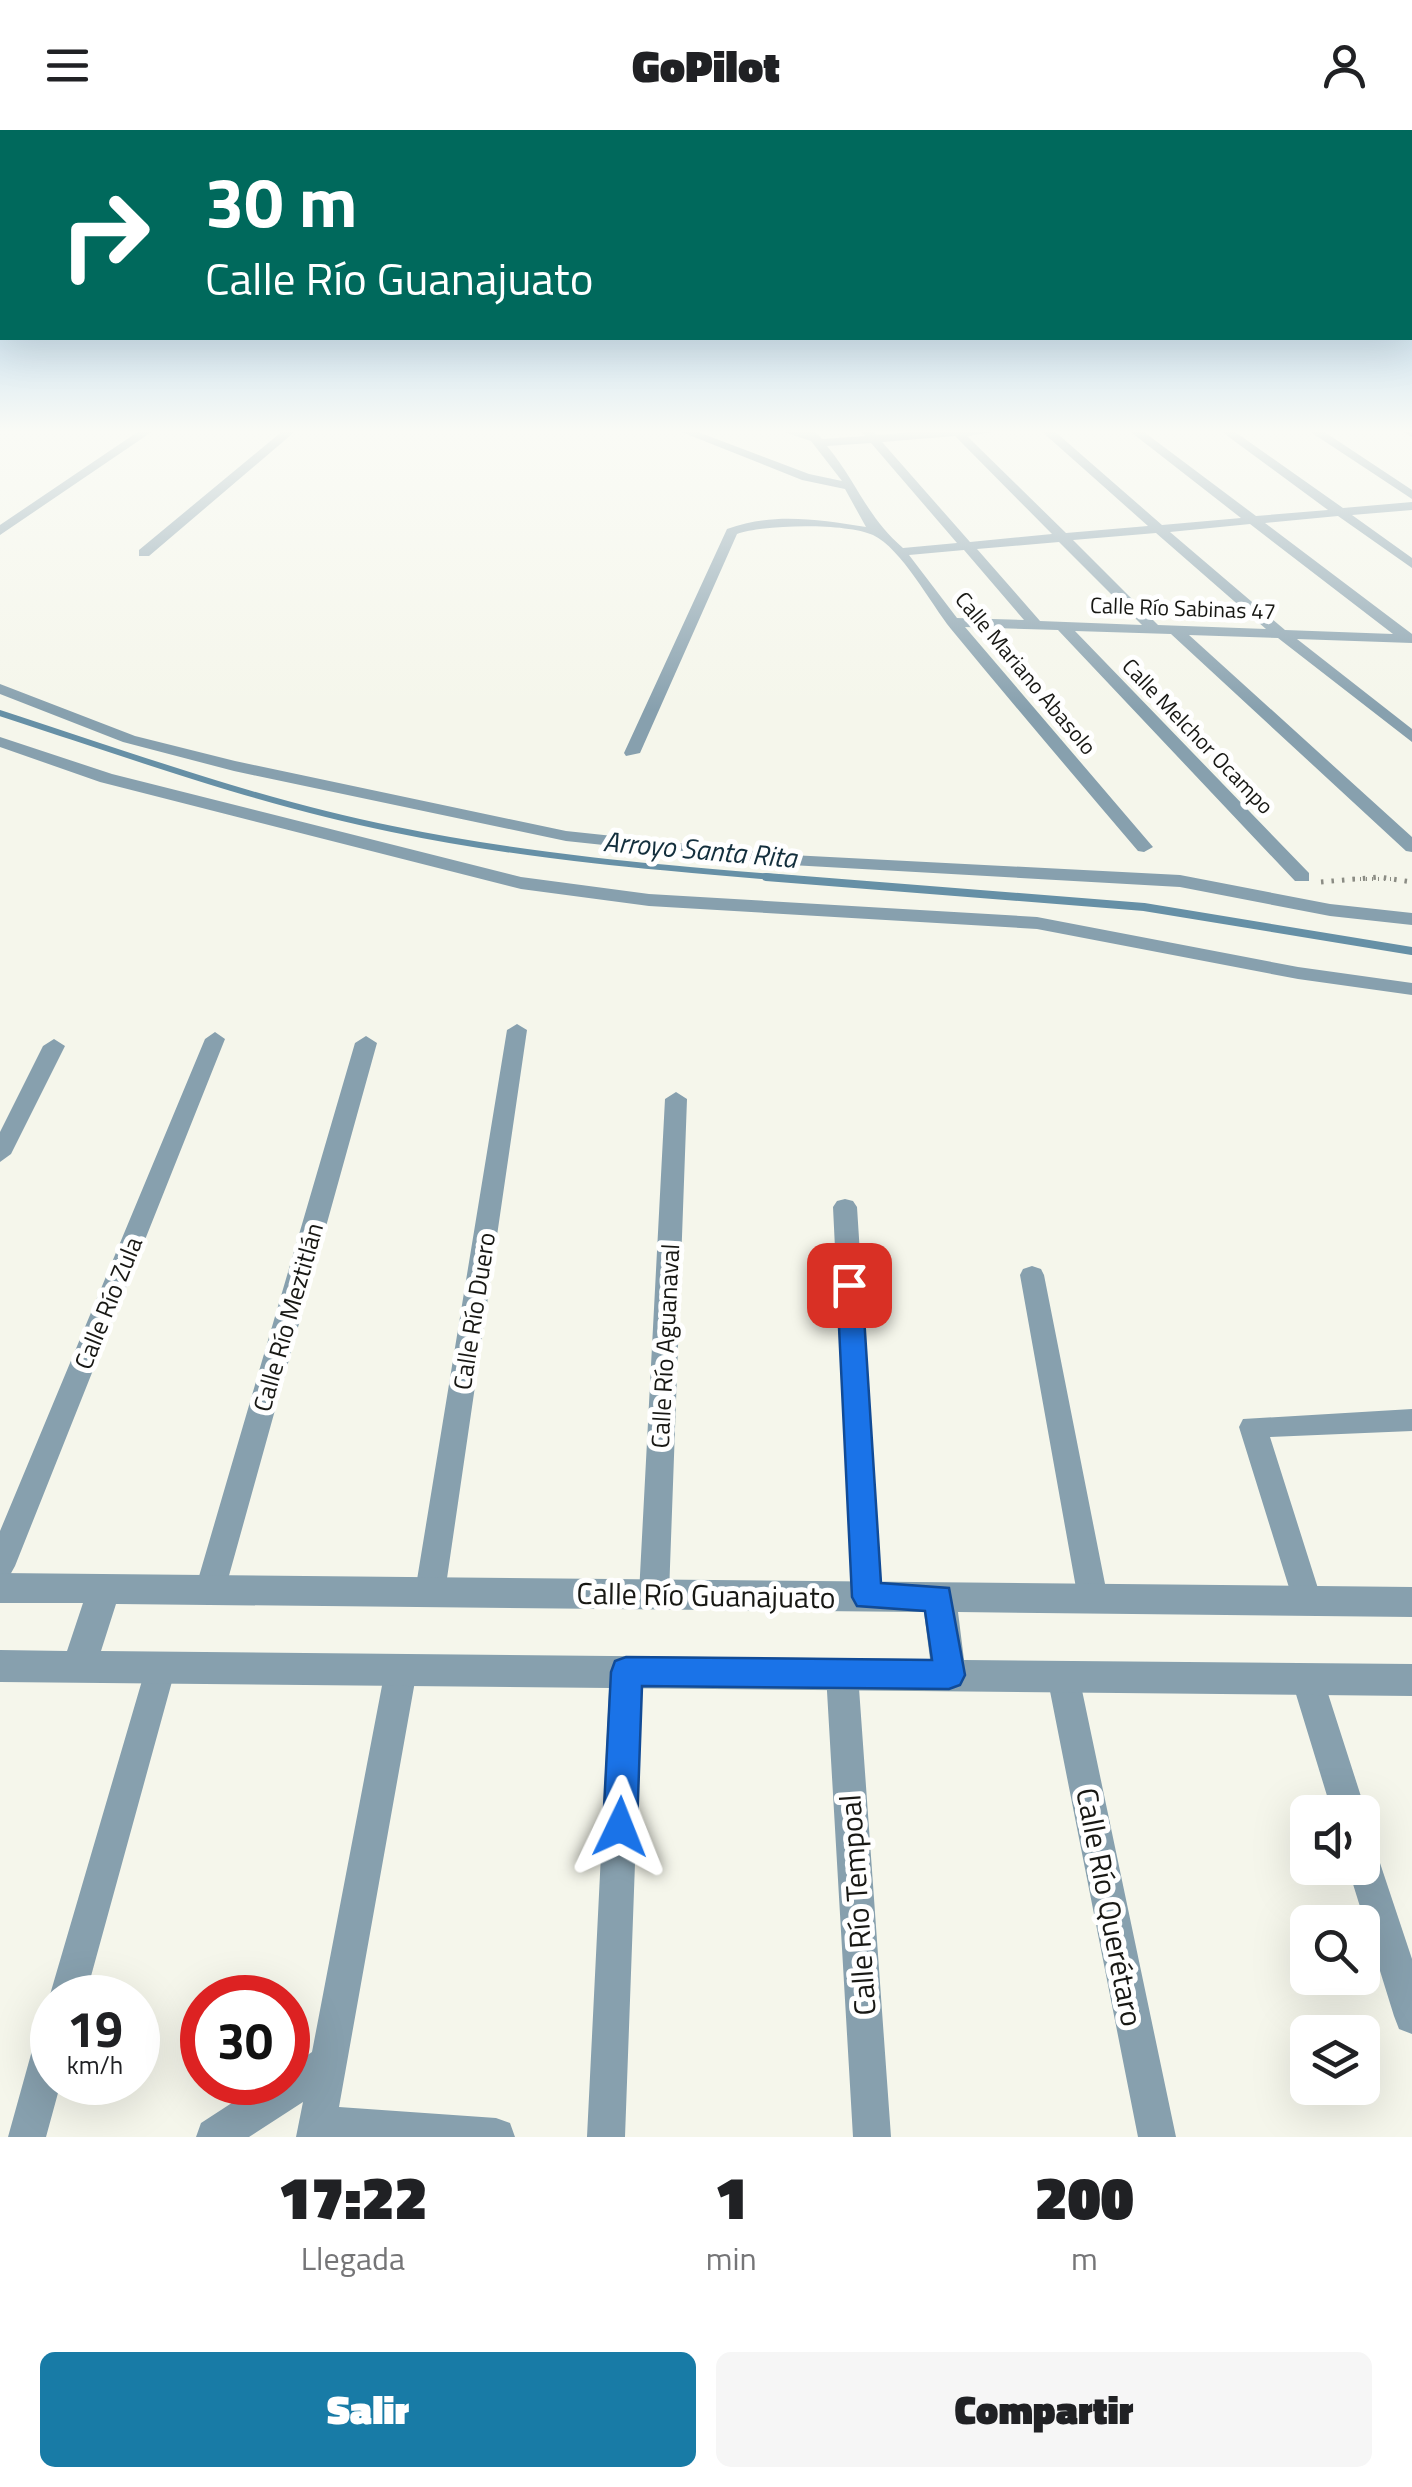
<!DOCTYPE html>
<html lang="es">
<meta charset="utf-8">
<style>
:root{--surface:#fff;--page:#f6f6f6;--text:#202124;--muted:#757577;--accent:#187ba6}
body{margin:0;font-family:"Titillium Web",sans-serif;background:var(--page);color:var(--text);height:100vh;display:flex;flex-direction:column;font-size:38px;white-space:nowrap}
*{box-sizing:border-box;margin:0}
p{font-size:32px;color:var(--muted)}
.icon{flex:none;width:55px;height:55px;fill:none;stroke:currentColor;stroke-width:2;stroke-linecap:round;stroke-linejoin:round}
.map{position:relative;height:2007px;overflow:hidden}
.drawer{display:flex;flex-direction:column;background:var(--surface);flex:1}
.drawer>*{flex:none}
.banner{position:absolute;left:0px;top:0px;width:1412px;height:210px;box-shadow:0 10px 40px #0002;background:#00695c;color:#fff;overflow:hidden}
.tools{position:absolute;left:1290px;top:1665px;display:grid;gap:20px}
.tools a{display:grid;place-items:center;width:90px;height:90px;border-radius:15px;background:var(--surface);box-shadow:0 10px 40px #0002;font-size:50px}
.speed{position:absolute;left:30px;top:1845px;display:flex;gap:20px;font-size:50px;font-weight:700;text-align:center}
.speed>*{display:grid;place-content:center;width:130px;height:130px;border-radius:50%;background:var(--surface);box-shadow:0 10px 40px #0002;line-height:1}
.speed small{font-size:25px;font-weight:400}
.speed .limit{border:15px solid #d22;background:#fff;color:#111}
.pin{position:absolute;display:grid;place-items:center;width:85px;height:85px;color:#fff;margin:-42px;border-radius:20px;box-shadow:0 5px 15px #0006}
.me{position:absolute;width:110px;margin:-55px;rotate:2deg;stroke-linejoin:round;filter:drop-shadow(0 0 8px #0008)}
.turn{display:flex;align-items:center;gap:35px;height:210px;padding:0 40px;font-size:45px}
.turn .icon{width:130px;height:130px;stroke-width:2.5}
.turn b{display:block;font-size:70px;line-height:85px}
.eta{display:flex;justify-content:space-evenly;align-items:center;height:170px;text-align:center}
.eta b{font-size:60px;font-weight:800;line-height:70px}
.cta{display:flex;gap:20px;margin-top:auto;padding:20px 40px}
.cta a{flex:1;height:115px;border-radius:15px;background:var(--accent);color:#fff;font-size:40px;font-weight:800;line-height:115px;text-align:center}
.cta a+a{background:var(--page);color:var(--text)}
header{display:flex;justify-content:space-between;align-items:center;height:130px;padding:0 40px;background:var(--surface);font-size:45px;font-weight:800}
.map>svg:first-child{display:block}
.lines{fill:none;stroke-linecap:round;stroke-linejoin:round}
.stream-far1{stroke:#6690a6;stroke-width:6}
.stream{stroke:#6690a6;stroke-width:8}
.path-far1{stroke:#8b8c84;stroke-width:4;stroke-dasharray:1 5;stroke-linecap:butt}
.path{stroke:#8b8c84;stroke-width:5;stroke-dasharray:2.5 8;stroke-linecap:butt}
.minor{fill:#87a0ae;fill-rule:evenodd}
.tertiary{fill:#87a0ae;fill-rule:evenodd}
.route{fill:#1a73e8;stroke:#114b97;stroke-width:2.5}
.labels{text-anchor:middle;dominant-baseline:central;stroke-width:10;stroke-linejoin:round;paint-order:stroke}
.far-street-label{font-size:22px;fill:#181814;stroke:#fff}
.street-label{font-size:25px;fill:#181814;stroke:#fff}
.water-label{font-size:28px;font-style:italic;fill:#132f3d;stroke:#fff}
.near-street-label{font-size:30px;fill:#181814;stroke:#fff}
</style>
<header><svg class="icon" aria-label="menu" viewBox="0 0 24 24"><path d="M4 6h16M4 12h16M4 18h16"/></svg>GoPilot<svg class="icon" aria-label="person" viewBox="0 0 24 24"><circle cx="12" cy="8" r="4"/><path d="M4 21q1-7 8-7t8 7"/></svg></header>
<div class="map">
<svg width="1412" height="2007" viewBox="0 0 1412 2007">
<rect width="100%" height="100%" fill="#f5f6eb"/>
<g class="lines">
<path class="stream-far1" d="M0,583c129,42 258,89 392,116 134,28 269,39 405,50"/>
<path class="stream" d="M766,747l378,30 268,44"/>
<path class="path-far1" d="M1354,749h39"/>
<path class="path" d="M1321,752l58,-5 33,5"/>
<path class="minor" d="M142,299h14l-156,106v-10z
M285,299h13l-149,127h-10v-6z
M674,299h16l119,45 33,7 -31,-40 -36,-12h38l9,10 43,-3 -6,-7h12l6,6 71,-6h68l-49,7 99,97 82,-7 -109,-97h13l110,96 79,-7 -114,-89h13l116,87 72,-6 -110,-81h13l112,79 69,-6v8l-60,5 60,43v10l-74,-52 -73,7 147,111v9l-115,-4 115,90v13l-134,-104 -89,-3 223,202v15l-6,-1 -235,-217 -96,-3 234,242v8h-14l-237,-251 -93,-3 188,220 -9,5 -6,-1c-63,-74 -126,-148 -187,-222 -20,-25 -50,-81 -78,-94 -27,-12 -107,-11 -136,-1l-97,219 -14,3 -2,-3 103,-224c47,-17 92,-9 139,-2l-21,-38 -43,-9zM955,306l97,98 -82,8 -88,-100zM871,313l86,100 -54,5c-37,-32 -46,-66 -76,-102zM1250,394l143,110 -108,-4 -115,-98zM1156,403l110,96 -108,-4 -85,-85zM1059,412l83,83 -102,-4 -63,-72zM964,420l60,70 -67,-2 -48,-63z
M1306,299h14l92,61v9z
M1398,299h14v8z
M0,554l135,52 100,25 331,70 225,24 389,20 150,29 82,9v12l-82,-9 -150,-29 -389,-22 -225,-24 -332,-70 -111,-29 -123,-48z
M0,607l112,37 409,103 128,17 388,23 261,50 114,16v12l-114,-16 -261,-50 -388,-23 -128,-17 -421,-107 -100,-35z
M517,894l10,6 -82,562 -4,9 -11,4 -11,-4 -4,-9 92,-562z
M215,902l10,7 -210,527 -5,9 -10,4v-48l205,-492z
M366,906l11,7 -152,547 -4,9 -11,4 -11,-4 -4,-9 160,-547z
M54,909l11,7 -54,108 -11,8v-30l43,-86z
M676,962l11,7 -18,495 -4,9 -11,4 -11,-4 -4,-9 26,-495z
M845,1069l8,2 4,6 25,390 -4,9 -11,4 -11,-4 -4,-9 -19,-390 4,-6z
M1032,1136l9,3 3,6 64,324 -4,9 -11,4 -11,-4 -4,-9 -58,-324 3,-6z
M1412,1279v22l-142,6 52,164 -4,9 -11,4 -11,-4 -57,-183 4,-8z
M161,1523l11,4 4,10 -91,331h-33v9l-3,-9 97,-331 4,-10z
M401,1526l11,4 5,10 -78,437 157,11 14,5 5,14h-219l7,-35 -54,35h-53l5,-14 63,-41h24v-14l24,-16 73,-382 5,-10z
M626,1528l11,4 5,10 -17,465h-38l23,-465 5,-10z
M842,1530l11,4 5,10 33,463h-38l-27,-463 5,-10z
M1063,1532l11,4 5,10 97,461h-38l-91,-461 5,-10z
M1307,1534l11,4 5,10 43,134 -4,8v-8h-30l-41,-134 5,-10z
M1362,1710l12,5 38,114v75l-13,-5 -5,-13 -46,-148h14z
M52,1898v54h9l-15,55h-38l25,-90 6,-13z"/>
<path class="tertiary" d="M0,1443l1412,14v30l-454,-5 6,48 448,4v32l-1412,-14v-32l67,1 16,-48h-83zM116,1474l808,8 6,47 -829,-8z"/>
</g>
<linearGradient id="sky" x2="0" y2="1"><stop stop-color="#81bae6"/><stop offset="0.52" stop-color="#fafbf6"/><stop offset="1" stop-color="#fafbf6" stop-opacity="0"/></linearGradient>
<rect width="1412" height="580" fill="url(#sky)"/>
<path class="route" d="M849,1145l13,10 19,298 68,5 16,87 -5,10 -11,4 -307,-3 -5,141 -5,12 -12,5 -12,-5 -5,-12 8,-155 4,-11 11,-4 306,3 -7,-49 -68,-5 -5,-9 -15,-312z"/>
<g class="labels">
<g class="far-street-label">
<text transform="translate(1183 478) rotate(2)">Calle Río Sabinas 47</text>
<text transform="translate(1026 543) rotate(50)">Calle Mariano Abasolo</text>
<text transform="translate(1198 606) rotate(46)">Calle Melchor Ocampo</text>
</g>
<g class="street-label">
<text transform="translate(108 1173) rotate(-68)">Calle Río Zula</text>
<text transform="translate(474 1181) rotate(-81)">Calle Río Duero</text>
<text transform="translate(288 1187) rotate(-74)">Calle Río Meztitlán</text>
<text transform="translate(665 1216) rotate(-87)">Calle Río Aguanaval</text>
</g>
<g class="water-label">
<text transform="translate(700 719) rotate(5)">Arroyo Santa Rita</text>
</g>
<g class="near-street-label">
<text transform="translate(706 1465) rotate(1)">Calle Río Guanajuato</text>
<text transform="translate(857 1775) rotate(-94)">Calle Río Tempoal</text>
<text transform="translate(1110 1777) rotate(79)">Calle Río Querétaro</text>
</g>
</g>
</svg>
<div class="tools">
<a><svg class="icon" aria-label="sound" viewBox="0 0 24 24"><path d="M4 9h4l5-4v14l-5-4H4zM17 9q2 3 0 6"/></svg></a>
<a><svg class="icon" aria-label="search" viewBox="0 0 24 24"><circle cx="10" cy="10" r="6"/><path d="M15 15l6 6"/></svg></a>
<a><svg class="icon" aria-label="layers" viewBox="0 0 24 24"><path d="M12 4l9 5-9 5-9-5zM3 14l9 5 9-5"/></svg></a>
</div>
<div class="speed"><div>19<small>km/h</small></div><div class="limit">30</div></div>
<div class="pin" style="left:849px;top:1155px;background:#d93025"><svg class="icon" aria-label="arrive" viewBox="0 0 24 24"><path d="M6 21V4h12l-3 4 3 4H6"/></svg></div>
<svg class="me" style="left:620px;top:1697px" viewBox="-20 -20 40 40"><path d="M0-17L14 15 0 8-14 15z" fill="#1a73e8" stroke="#fff" stroke-width="4"/></svg>
<div class="banner">
<div class="turn"><svg class="icon" aria-label="right" viewBox="0 0 24 24"><path d="M7 20v-9h11M14 6l5 5-5 5"/></svg><div><b>30 m</b>Calle Río Guanajuato</div></div>
</div>
</div>
<section class="drawer">
<div class="eta">
<div><b>17:22</b><p>Llegada</p></div>
<div><b>1</b><p>min</p></div>
<div><b>200</b><p>m</p></div>
</div>
<div class="cta"><a>Salir</a><a>Compartir</a></div>
</section>
